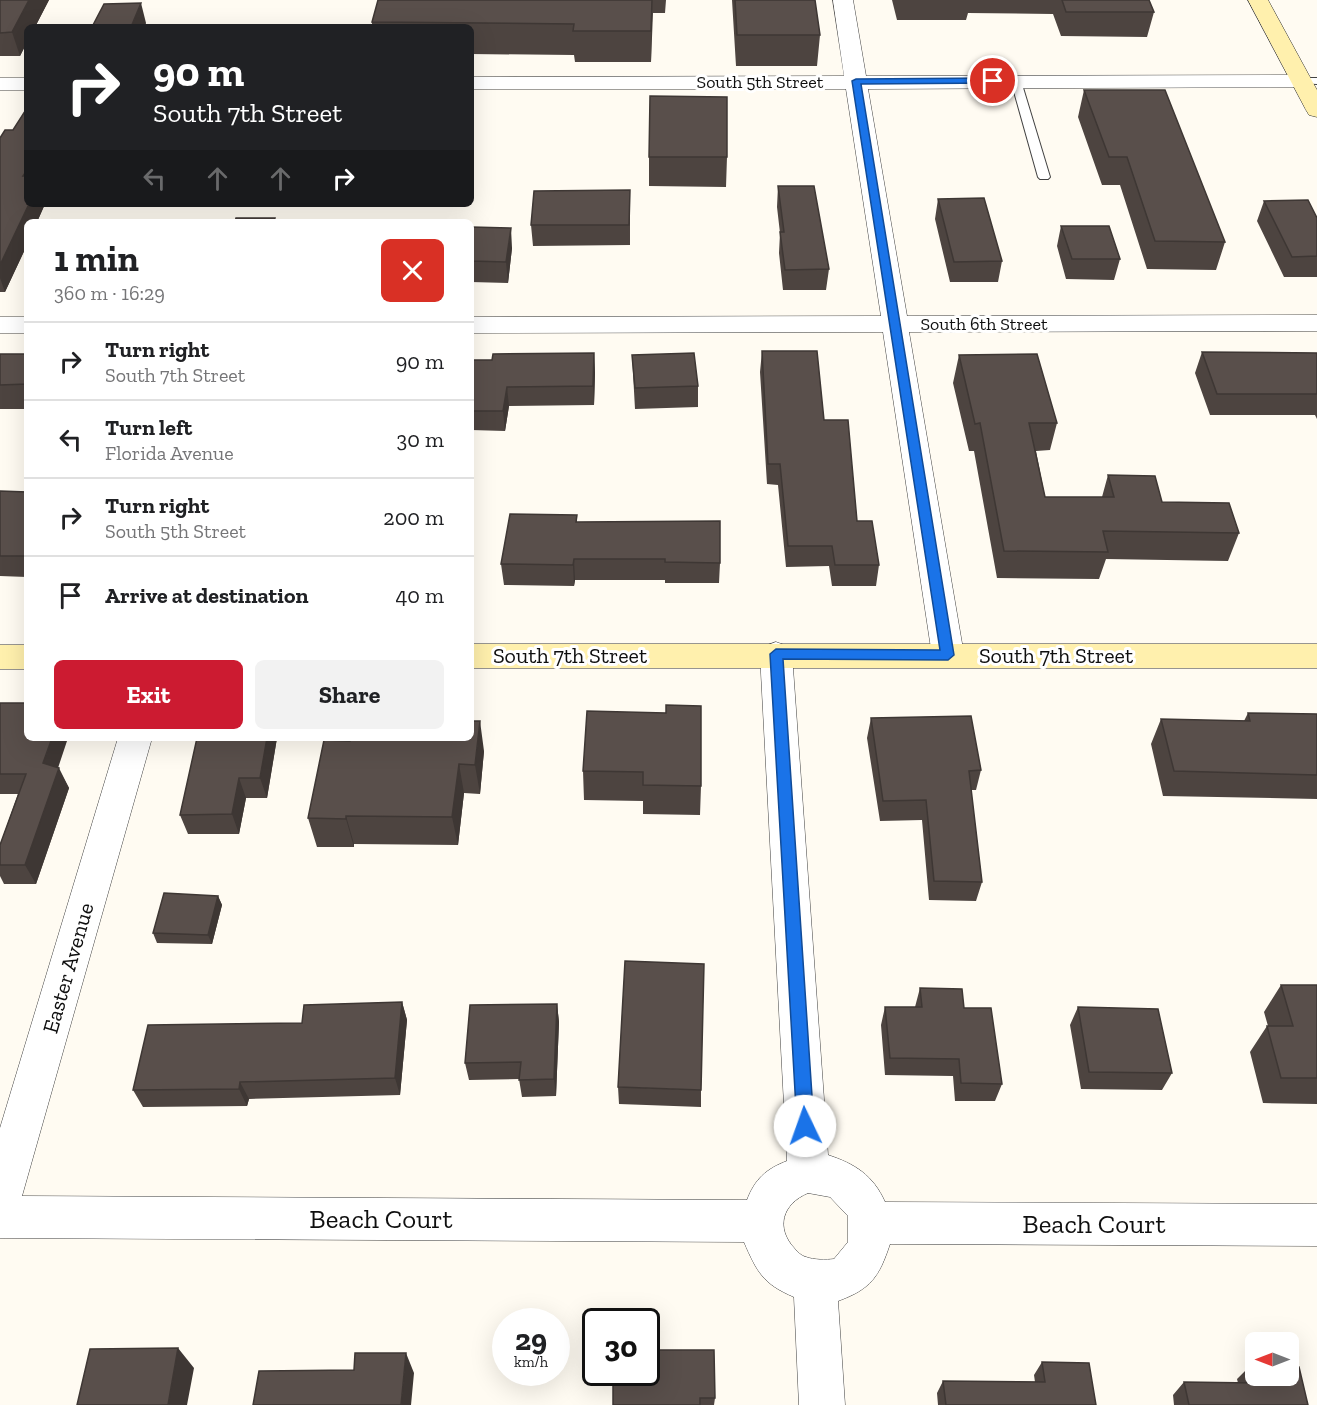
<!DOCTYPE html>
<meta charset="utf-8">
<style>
:root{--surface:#fff;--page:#f2f2f2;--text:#202124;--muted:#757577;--line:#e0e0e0;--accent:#cc1b31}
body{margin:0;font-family:"Zilla Slab",serif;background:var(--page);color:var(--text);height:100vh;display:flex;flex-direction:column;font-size:22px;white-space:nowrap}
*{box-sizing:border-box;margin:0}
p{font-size:20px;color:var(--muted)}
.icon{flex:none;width:33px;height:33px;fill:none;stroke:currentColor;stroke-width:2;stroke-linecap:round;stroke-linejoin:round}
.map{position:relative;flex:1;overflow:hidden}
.panel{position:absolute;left:24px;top:219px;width:450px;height:522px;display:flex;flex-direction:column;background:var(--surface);border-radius:9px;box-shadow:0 6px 24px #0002}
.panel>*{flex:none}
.hud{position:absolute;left:24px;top:24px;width:450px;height:183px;border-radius:9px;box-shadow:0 6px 24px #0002;background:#202124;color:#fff;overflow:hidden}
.needle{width:39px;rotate:270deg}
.fabs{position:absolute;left:1245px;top:1332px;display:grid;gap:12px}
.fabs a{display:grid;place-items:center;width:54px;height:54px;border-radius:9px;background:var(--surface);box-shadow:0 6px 24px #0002;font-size:30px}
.speed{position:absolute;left:492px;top:1308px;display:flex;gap:12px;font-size:30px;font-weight:700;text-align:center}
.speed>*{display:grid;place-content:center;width:78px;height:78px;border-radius:50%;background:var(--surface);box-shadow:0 6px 24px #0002;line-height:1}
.speed small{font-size:15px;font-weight:400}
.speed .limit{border:3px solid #111;border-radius:9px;background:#fff;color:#111}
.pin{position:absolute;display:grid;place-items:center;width:51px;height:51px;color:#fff;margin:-26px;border:3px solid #fff;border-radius:50%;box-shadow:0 2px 6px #0007}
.me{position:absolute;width:66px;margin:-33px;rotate:357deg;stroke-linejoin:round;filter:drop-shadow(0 0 4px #0008)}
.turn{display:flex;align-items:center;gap:21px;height:126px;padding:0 30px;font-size:27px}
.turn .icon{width:78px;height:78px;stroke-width:2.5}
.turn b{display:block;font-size:42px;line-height:51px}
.lanes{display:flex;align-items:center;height:57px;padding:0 30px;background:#0003;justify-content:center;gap:30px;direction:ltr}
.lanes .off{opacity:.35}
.round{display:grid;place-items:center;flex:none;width:63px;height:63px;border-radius:9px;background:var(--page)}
.headline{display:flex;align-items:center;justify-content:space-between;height:102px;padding:0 30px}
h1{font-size:36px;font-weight:800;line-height:45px}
.primary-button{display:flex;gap:12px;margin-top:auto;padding:12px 30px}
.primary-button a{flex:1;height:69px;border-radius:9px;background:var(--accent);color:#fff;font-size:24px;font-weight:800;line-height:69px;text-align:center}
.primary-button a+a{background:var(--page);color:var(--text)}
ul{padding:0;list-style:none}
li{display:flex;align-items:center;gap:18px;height:78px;padding:0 30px;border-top:2px solid var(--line)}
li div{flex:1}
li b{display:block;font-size:22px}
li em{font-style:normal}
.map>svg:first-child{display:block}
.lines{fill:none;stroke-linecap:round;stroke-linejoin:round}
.lane-casing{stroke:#424242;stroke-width:2}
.street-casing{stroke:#424242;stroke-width:1}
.secondary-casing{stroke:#313131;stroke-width:1}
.lane{fill:#fff;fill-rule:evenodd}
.street{fill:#fff;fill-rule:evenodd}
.secondary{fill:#fff0ad;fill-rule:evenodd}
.wall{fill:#4d4440}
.shaded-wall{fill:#3e3734}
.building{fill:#594f4b;stroke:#3e3734;stroke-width:1.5}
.route{fill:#1a73e8;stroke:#114b97;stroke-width:1.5}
.labels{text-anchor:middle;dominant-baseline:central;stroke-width:6;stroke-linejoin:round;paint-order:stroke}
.far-street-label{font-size:18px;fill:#0f0f0f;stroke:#fff}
.street-label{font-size:22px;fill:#0f0f0f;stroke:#fff}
.near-street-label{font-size:27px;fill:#0f0f0f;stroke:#fff}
</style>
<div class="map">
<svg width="1317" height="1405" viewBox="0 0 1317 1405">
<rect width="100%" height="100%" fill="#fffbf2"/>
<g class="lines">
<defs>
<path id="lane" d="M1016,78l5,3 29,96 -2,2h-8l-2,-2 -27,-96z
M1301,78h16v6l-20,-1v-4z"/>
<path id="street" d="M833,0h20l13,76 435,-1 8,1 3,5 -3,5 -8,1 -433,2 39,227 410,-1v16l-408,1 55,323 -5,8 -11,4 -11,-4 -5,-8 -49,-323 -412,1v-16l410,-1 -35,-227h-375v-12l373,-1z
M0,78h27v12h-27z
M0,317h27v16h-27z
M776,642l11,4 5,8 36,501c27,9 45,20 57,47l432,2v42l-427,-2c-11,33 -19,45 -52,57l7,104h-46l-5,-108c-31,-13 -37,-25 -50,-55l-744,-4v-110l118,-390h34l-130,458 725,4c8,-21 19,-31 40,-39l-27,-507 5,-8zM808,1193l22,4 18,19v26l-14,17c-8,1 -20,1 -28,-2 -5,-1 -8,-5 -11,-8 -20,-21 -13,-45 13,-56z"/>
<path id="secondary" d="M1248,0h20l49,90v27l-8,-2 -3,-5z
M471,644h846v24h-846z
M0,645h27v24h-27z"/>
</defs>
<use href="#lane" class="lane-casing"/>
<use href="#street" class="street-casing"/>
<use href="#secondary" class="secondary-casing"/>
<use href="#lane" class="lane"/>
<use href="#street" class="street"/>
<use href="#secondary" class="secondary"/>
</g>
<path class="wall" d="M0,0h49l-29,56h-20z
M378,0h288l-1,13h-12l-2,49h-76l-1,-7 -103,-1v-27h-99v-5z
M732,0h83l5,35 -3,31h-81z
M892,0h257l5,12 -7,25 -86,-1 -8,-22 -85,-1 -2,7h-69z
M1084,90l141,152 -9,28 -69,-1 -27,-84h-18l-24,-68z
M0,138l27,66h18l-8,18h-10v23l-22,47h-5z
M649,157h78l-1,30 -77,-1z
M778,186l51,83 -3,21h-43l-4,-37 1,-20 -3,-26z
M938,199l64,62 -4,21h-48l-15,-63z
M1264,201l53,17v59h-33l-27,-56z
M630,211v34l-97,1 -2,-21z
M1061,226l59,33 -6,21 -48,-1 -9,-33z
M471,227l41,21 -4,35 -37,-1z
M762,351l62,69 33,101 22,44 -3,21h-44l-3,-20 -43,1 -8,-82 -11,-1 -7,-112z
M1202,352l115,1v66l-2,-4h-105l-15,-42z
M594,353l1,20 -1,32 -85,1 -4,25 -34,-1v-70h21z
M0,354h27v55h-27z
M632,355l66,31v21l-63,2z
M959,355l98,68 -7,27 -14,1 9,46h57l6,-22 54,27 77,31 -11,28 -122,-2 -7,20 -102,-1 -23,-127h-5l-16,-68z
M0,491l27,1v85l-27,-1z
M577,515v7l143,41 -1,20h-54v-3h-90l-1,6 -70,-1 -3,-21z
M0,703l58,65 11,20 -33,96h-32l-4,-8v-31l18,-51h-18z
M666,713l35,73 -1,29 -57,-1v-13l-59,-1 -1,-29z
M1248,713l69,1v85l-154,-3 -12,-52 10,-25 83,2z
M871,718l110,52 -5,20h-5l11,92 -6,19 -47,-1 -7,-80 -42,1 -13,-83z
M197,738h80l-10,60h-21l-7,36h-51l-8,-19z
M484,751l-4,43 -16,-1 -6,52 -104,-1v3h-37l-9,-29z
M218,896l4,9 -10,39 -55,-1 -4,-10z
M1281,985h36v119l-54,-1 -13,-51 17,-26h1l-4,-14z
M920,988l44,20 38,76 -7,17h-40l-2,-25 -68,-1 -4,-50 4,-18h30z
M402,1002l5,18 -7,75 -151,4 -2,7 -104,1 -10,-17 169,-67z
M557,1004l2,18 -3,74 -34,1 -3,-18 -50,1 -4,-17z
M1078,1007l94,66 -10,17 -81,-1 -11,-64z
M618,1087l83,3v17l-82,-3z
M1042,1362l54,43h-158l-1,-12 6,-12 92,1 -1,-7z
M1250,1366l58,39h-134l-1,-10 11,-13 54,1 -1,-4z
M613,1372l102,26 -1,7h-101z"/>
<path class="shaded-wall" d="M29,0h20l-14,27h-8v15l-7,14 -8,-24z
M652,0l-1,62v-31z
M141,3l5,20 -1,4h-14z
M29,204h16l-8,18h-10v23l-22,47 -5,-14v-13z
M511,228l1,20 -4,35 -2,-21z
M594,353l1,20 -1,32 -1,-19z
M507,387l2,19 -4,25 -2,-20z
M574,559l1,21 -1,6 -1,-21z
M480,721l4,30 -4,43 -5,-29z
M52,738h16l-15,45 -10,-20z
M267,738h10l-10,60 -7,-20z
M459,764l5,29 -6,52 -6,-28z
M59,768l10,20 -33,96 -11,-19z
M239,778l7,20 -7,36 -7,-20z
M346,816l8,28v3l-8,-28z
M218,896l4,9 -10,39 -4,-9z
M402,1002l5,18 -7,75 -5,-17z
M557,1004l2,18 -3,74 -2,-17z
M240,1082l9,17 -2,7 -8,-17z
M178,1348l16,20 -7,37h-19z
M406,1353l8,20 -3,32h-10z"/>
<path class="building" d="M0,0h29l-17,32 -12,1z
M378,0h274l-1,31h-78l1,-7 -202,-2z
M735,0h80l5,35h-83z
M1062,0h87l5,12h-88z
M141,3l-10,24h-39l12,-23z
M1084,90h81l60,152 -70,-1 -28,-84h-18z
M650,96l77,1v60h-78z
M27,108v62l-4,6h4v28h2l-29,61v-127l5,-8h8z
M778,186h36l15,83 -44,1 -5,-38h4z
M630,190l-1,35h-98l3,-34z
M984,198l18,63 -48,1 -16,-63z
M1308,200l9,18v38l-25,1 -28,-56z
M236,218h39l-1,4h-39z
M1061,226h48l11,33h-48z
M471,227l40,1 -5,34 -35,-1z
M762,351h55l7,69h24l9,101h15l7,44h-44l-3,-19h-44l-8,-82h-12z
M1202,352l115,1v41h-100z
M594,353l-1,33 -86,1 -4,24h-32v-51h21l1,-6z
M694,353l4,33 -63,2 -3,-33z
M0,354h27v30l-27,1z
M1037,354l20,69h-28l16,74h69l-6,-22 47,1 7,26 67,1 10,30 -136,-2 5,21 -104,-1 -24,-128 -5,1 -16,-69z
M0,491l27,1v64h-27z
M510,514l67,1 -1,7 144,-1v42l-55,-1v-3h-91l-1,6 -72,-1z
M0,703h27v35h25l-9,25 16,5 -34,97h-25v-20l26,-71h-26z
M666,705l35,1v80l-58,-1v-13l-60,-1 4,-60 79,2z
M1248,713l69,1v61l-143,-4 -13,-52 89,2z
M971,716l10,54 -12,1 13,111 -48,-1 -8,-81 -43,1 -12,-83z
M471,721h9l-5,44 -16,-1 -7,53 -106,-1v3l-38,-1 16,-78 26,1 1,-3h120z
M197,738h70l-7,40h-21l-7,36 -52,1z
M164,893l54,3 -10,39 -55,-2z
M625,961l79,3 -3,126 -83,-3z
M1281,985h36v93h-36l-14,-52h26z
M920,988l42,1 2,19h27l11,76 -41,-1 -2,-24 -69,-1 -5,-51h37z
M402,1002l-7,76 -155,4 -1,7 -106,1 15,-65 154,-2 2,-18z
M557,1004l-3,75 -35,1 2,-18 -56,1 5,-58z
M1078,1007l80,2 14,64 -83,-1z
M178,1348l-10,57h-91l13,-56z
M646,1350h68l1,48h-15v7h-87v-33h33z
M355,1353h51l-5,52h-148l6,-34 95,-1z
M1042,1362l47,1 7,42h-150l-3,-24 102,1z
M1250,1366h6v10h32v-10l11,1 9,38h-119l-5,-23 70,1z"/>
<path class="route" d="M993,78l4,3 -1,2 -135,1 93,571 -6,5 -165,-1 31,467 -3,6 -6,3 -6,-3 -2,-6 -27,-472 6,-5 164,1 -88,-569 4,-2z"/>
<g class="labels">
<g class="far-street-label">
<text x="760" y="82">South 5th Street</text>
<text x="984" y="324">South 6th Street</text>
</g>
<g class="street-label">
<text x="570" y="655">South 7th Street</text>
<text x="1056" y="655">South 7th Street</text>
<text transform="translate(68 968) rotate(-74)">Easter Avenue</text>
</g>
<g class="near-street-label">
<text x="381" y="1219">Beach Court</text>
<text x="1094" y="1224">Beach Court</text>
</g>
</g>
</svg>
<div class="fabs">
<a><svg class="needle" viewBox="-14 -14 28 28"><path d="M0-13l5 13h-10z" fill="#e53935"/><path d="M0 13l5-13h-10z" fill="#757577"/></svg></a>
</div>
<div class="speed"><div>29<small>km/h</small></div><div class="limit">30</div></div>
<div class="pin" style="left:993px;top:81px;background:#d93025"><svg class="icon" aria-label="arrive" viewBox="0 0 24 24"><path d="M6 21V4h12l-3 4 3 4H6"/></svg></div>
<svg class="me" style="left:805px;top:1126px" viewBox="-20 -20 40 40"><circle r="19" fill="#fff"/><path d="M0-13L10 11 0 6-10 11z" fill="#1a73e8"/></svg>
<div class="hud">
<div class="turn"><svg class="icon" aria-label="right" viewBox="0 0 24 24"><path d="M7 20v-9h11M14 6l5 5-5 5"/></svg><div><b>90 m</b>South 7th Street</div></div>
<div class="lanes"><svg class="icon off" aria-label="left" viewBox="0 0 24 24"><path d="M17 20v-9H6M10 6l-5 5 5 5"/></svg><svg class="icon off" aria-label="ahead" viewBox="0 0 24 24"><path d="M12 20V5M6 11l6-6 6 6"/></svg><svg class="icon off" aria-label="ahead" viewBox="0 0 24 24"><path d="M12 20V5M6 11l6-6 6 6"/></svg><svg class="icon" aria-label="right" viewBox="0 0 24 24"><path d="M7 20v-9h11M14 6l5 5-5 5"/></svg></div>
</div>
<section class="panel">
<div class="headline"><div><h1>1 min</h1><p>360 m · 16:29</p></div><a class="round" style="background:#d93025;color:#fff"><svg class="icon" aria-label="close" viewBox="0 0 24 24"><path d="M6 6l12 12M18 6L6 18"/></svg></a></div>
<ul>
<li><svg class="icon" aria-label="right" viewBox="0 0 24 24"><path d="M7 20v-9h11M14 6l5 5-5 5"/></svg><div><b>Turn right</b><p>South 7th Street</p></div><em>90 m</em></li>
<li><svg class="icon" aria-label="left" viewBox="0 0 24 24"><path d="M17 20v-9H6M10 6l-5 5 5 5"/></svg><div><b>Turn left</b><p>Florida Avenue</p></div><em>30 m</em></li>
<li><svg class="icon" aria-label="right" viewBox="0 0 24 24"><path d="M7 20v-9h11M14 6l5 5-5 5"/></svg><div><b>Turn right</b><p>South 5th Street</p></div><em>200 m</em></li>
<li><svg class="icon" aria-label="arrive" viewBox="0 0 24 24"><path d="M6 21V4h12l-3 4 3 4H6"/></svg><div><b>Arrive at destination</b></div><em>40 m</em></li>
</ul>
<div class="primary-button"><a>Exit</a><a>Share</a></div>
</section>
</div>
